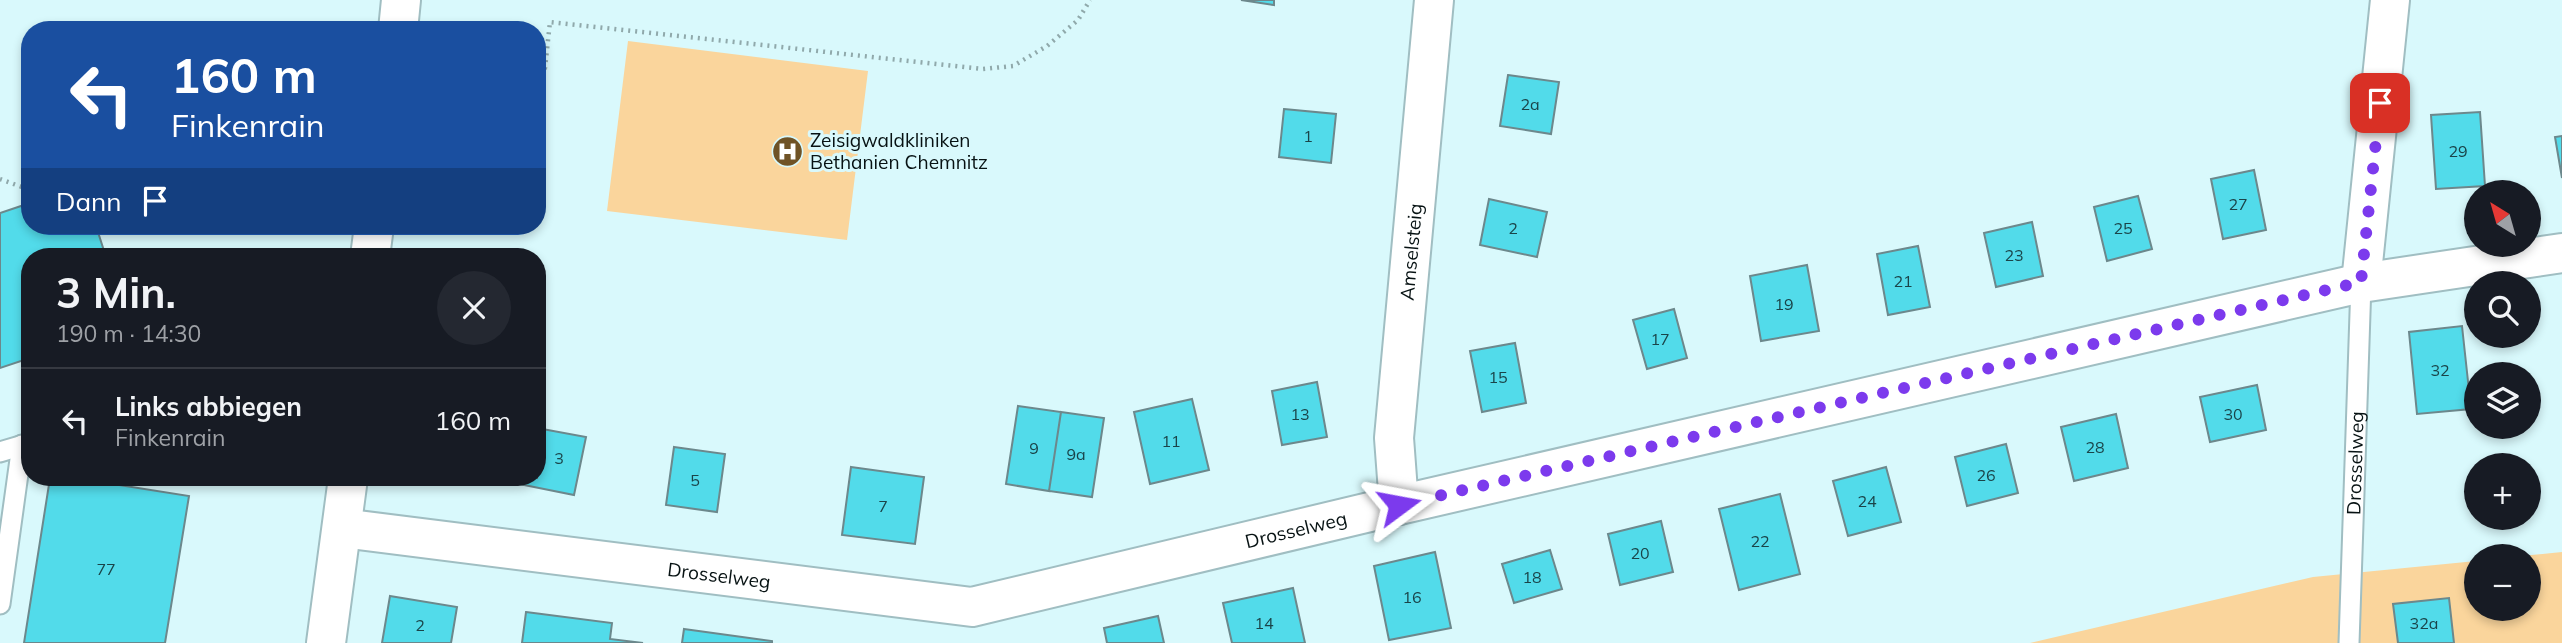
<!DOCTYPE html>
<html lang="de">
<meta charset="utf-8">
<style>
:root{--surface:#171b24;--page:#242831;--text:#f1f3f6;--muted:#9ea1a6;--line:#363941}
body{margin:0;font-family:Mulish,sans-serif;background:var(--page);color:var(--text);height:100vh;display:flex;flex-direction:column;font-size:26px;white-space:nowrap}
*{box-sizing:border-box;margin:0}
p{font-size:23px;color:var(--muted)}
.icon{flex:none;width:38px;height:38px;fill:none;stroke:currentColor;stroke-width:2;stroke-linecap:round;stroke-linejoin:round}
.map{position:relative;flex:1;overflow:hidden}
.drawer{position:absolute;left:21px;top:248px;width:525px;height:238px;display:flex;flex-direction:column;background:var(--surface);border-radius:28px;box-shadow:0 4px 10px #0003}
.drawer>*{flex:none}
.top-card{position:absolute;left:21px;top:21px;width:525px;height:214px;border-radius:28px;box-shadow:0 4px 10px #0003;background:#1a4fa0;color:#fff;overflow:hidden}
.needle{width:46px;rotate:323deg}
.controls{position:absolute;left:2464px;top:180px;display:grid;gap:14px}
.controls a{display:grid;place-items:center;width:77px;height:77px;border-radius:50%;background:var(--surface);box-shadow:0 4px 10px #0003;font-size:35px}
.pin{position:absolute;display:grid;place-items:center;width:60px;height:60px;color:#fff;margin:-30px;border-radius:14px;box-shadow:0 4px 10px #0006}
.me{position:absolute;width:77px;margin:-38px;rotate:77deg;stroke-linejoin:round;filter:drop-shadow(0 0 5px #0008)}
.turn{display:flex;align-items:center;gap:24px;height:147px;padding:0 35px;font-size:32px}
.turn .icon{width:91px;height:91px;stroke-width:2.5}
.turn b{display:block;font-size:49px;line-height:60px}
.then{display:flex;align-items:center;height:66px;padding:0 35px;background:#0003;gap:14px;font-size:26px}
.round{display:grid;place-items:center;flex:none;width:74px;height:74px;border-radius:37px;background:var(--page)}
.headline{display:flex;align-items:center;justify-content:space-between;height:119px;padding:0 35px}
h1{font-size:42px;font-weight:700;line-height:52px}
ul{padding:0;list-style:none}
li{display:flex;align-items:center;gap:21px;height:105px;padding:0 35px;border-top:2px solid var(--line)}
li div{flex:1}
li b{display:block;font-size:26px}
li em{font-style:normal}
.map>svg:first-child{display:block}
.green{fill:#fad59c}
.building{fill:#52dbea;stroke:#6c888c;stroke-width:2}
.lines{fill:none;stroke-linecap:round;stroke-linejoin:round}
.service-casing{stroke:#a0bec2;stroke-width:23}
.minor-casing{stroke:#a0bec2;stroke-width:42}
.tertiary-casing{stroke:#a0bec2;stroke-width:42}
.path{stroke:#90a9ab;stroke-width:4.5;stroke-dasharray:2 5;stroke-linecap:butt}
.service{stroke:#fff;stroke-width:19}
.minor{stroke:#fff;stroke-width:38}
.tertiary{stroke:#fff;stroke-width:38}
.route{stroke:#7c3aed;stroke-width:12;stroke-dasharray:0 21.6}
.labels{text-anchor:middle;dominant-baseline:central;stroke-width:6;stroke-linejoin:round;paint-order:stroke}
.number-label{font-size:16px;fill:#1a4449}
.poi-label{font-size:19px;fill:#071213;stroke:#d9f9fc;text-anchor:start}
.street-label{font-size:19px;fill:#071213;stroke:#d9f9fc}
</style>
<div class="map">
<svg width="2562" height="643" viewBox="0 0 2562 643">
<rect width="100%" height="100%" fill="#d9f9fc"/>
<path class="green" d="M628,41l240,30 -21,169 -240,-29z
M2562,552v91h-532l283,-66 163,-16v48h53v-53h-8z"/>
<path class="building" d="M1241,0h33v5z
M1508,75l51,7 -8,52 -51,-8z
M1284,109l52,5 -5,49 -52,-6z
M2480,112l5,74 -49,3 -5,-74z
M2562,136v42l-7,-41z
M2254,170l12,60 -43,9 -12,-60z
M2138,196l14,53 -45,12 -13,-54z
M1489,199l58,13 -10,45 -57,-12z
M30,203v23h66l10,31h-76v101l-30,10v-155z
M2032,222l11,54 -47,11 -12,-54z
M1918,246l12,61 -42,8 -11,-61z
M1807,265l12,66 -58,10 -11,-65z
M1674,309l13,49 -40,11 -14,-49z
M2462,326l9,83 -54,5 -8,-82z
M1515,343l11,60 -44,9 -12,-61z
M1317,382l10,55 -45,8 -10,-54z
M2257,385l9,45 -56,12 -10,-45z
M1192,399l17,71 -59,14 -16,-72z
M1018,406l43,6 -12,79 -43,-7z
M1061,412l43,6 -12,79 -43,-6z
M2116,414l12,54 -54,13 -13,-54z
M537,428l49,9 -12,58 -60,-12 1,-5h22z
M2006,444l12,49 -51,13 -12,-49z
M674,447l51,7 -8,58 -51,-7z
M851,467l73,10 -9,67 -73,-9z
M1886,467l15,55 -53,14 -15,-55z
M50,478h25l114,18 -24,147h-141z
M1780,494l20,80 -61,16 -20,-81z
M1661,521l12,51 -53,13 -12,-51z
M1550,550l12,39 -48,14 -12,-39z
M1435,552l16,76 -62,12 -15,-74z
M1293,588l12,55h-73l-9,-40z
M390,596l67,11 -6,36h-69z
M2449,598l5,45h-56l-5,-39z
M526,612l86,11 -2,16 33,4h-121z
M1158,616l6,27h-57l-3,-15z
M684,629l88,12v2h-90z"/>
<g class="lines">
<defs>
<g id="service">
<path d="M0,452l30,-9"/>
<path d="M0,604l22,-159"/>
<path id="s1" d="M2349,643l12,-360"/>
</g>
<g id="minor">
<path d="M2361,283l29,-283"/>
<path id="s2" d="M1399,505l-5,-67 40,-438"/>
<path id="s3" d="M342,528l630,79 427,-102 962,-222 201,-30"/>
</g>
<path id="tertiary" d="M398,30l3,-30
M370,257l4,-31
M326,643l22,-165"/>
</defs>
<use href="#service" class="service-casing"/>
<use href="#minor" class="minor-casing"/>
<use href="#tertiary" class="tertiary-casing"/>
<path class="path" d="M537,67l8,1 5,-46 433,47 30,-3 34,-20 31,-26 12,-20
M0,179l30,11"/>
<use href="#service" class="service"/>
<use href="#minor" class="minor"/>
<use href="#tertiary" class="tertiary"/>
</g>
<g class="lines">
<path class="route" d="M1399,505l962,-223 19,-179"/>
</g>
<defs>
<symbol id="hospital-disc" viewBox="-11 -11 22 22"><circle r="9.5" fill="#6f5326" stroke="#d9f9fc"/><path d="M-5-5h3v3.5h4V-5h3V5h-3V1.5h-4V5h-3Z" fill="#fff"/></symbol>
</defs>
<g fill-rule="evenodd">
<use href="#hospital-disc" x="770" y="134" width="35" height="35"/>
</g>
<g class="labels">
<g class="number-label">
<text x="1530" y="104">2a</text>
<text x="1308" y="136">1</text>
<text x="2458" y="151">29</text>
<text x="2238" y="204">27</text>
<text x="1513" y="228">2</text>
<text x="2123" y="228">25</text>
<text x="2014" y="255">23</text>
<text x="1903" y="281">21</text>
<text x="1784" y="304">19</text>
<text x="1660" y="339">17</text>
<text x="2440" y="370">32</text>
<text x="1498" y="377">15</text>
<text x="1300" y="414">13</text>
<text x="2233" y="414">30</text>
<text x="1171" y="441">11</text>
<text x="2095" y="447">28</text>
<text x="1034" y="448">9</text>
<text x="1076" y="454">9a</text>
<text x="559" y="458">3</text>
<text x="1986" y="475">26</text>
<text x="695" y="480">5</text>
<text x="1867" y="501">24</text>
<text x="883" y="506">7</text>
<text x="1760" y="541">22</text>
<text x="1640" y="553">20</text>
<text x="106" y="569">77</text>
<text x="1532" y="577">18</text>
<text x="1412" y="597">16</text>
<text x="1264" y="623">14</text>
<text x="2424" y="623">32a</text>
<text x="420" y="625">2</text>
</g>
<g class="poi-label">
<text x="810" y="140">Zeisigwaldkliniken<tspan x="810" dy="22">Bethanien Chemnitz</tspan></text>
</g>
<g class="street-label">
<text stroke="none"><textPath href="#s2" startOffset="254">Amselsteig</textPath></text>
<text stroke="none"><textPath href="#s1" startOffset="180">Drosselweg</textPath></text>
<text stroke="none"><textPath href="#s3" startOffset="968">Drosselweg</textPath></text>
<text stroke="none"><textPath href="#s3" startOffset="380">Drosselweg</textPath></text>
</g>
</g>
</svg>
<div class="controls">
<a><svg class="needle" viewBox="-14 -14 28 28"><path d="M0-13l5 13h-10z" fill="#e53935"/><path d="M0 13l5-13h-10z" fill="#9ea1a6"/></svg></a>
<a><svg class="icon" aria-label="search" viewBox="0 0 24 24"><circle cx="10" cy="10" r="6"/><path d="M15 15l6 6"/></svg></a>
<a><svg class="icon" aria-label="layers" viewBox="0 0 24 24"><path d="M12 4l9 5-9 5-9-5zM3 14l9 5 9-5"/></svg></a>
<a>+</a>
<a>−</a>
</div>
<div class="pin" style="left:2380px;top:103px;background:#d93025"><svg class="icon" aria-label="arrive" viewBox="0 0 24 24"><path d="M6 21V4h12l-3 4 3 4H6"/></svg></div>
<svg class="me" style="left:1399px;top:505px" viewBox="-20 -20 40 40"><path d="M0-17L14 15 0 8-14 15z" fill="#7c3aed" stroke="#fff" stroke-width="4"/></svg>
<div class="top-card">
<div class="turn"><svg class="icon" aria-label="left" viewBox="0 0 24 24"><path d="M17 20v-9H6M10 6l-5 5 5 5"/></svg><div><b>160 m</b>Finkenrain</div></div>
<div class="then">Dann<svg class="icon" aria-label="arrive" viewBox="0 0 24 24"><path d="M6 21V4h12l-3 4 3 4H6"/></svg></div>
</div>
<section class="drawer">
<div class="headline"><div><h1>3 Min.</h1><p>190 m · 14:30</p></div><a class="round"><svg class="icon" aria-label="close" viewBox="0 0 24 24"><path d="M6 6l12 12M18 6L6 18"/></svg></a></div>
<ul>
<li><svg class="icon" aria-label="left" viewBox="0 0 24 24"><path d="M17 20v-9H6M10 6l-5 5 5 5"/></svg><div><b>Links abbiegen</b><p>Finkenrain</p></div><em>160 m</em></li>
</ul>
</section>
</div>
